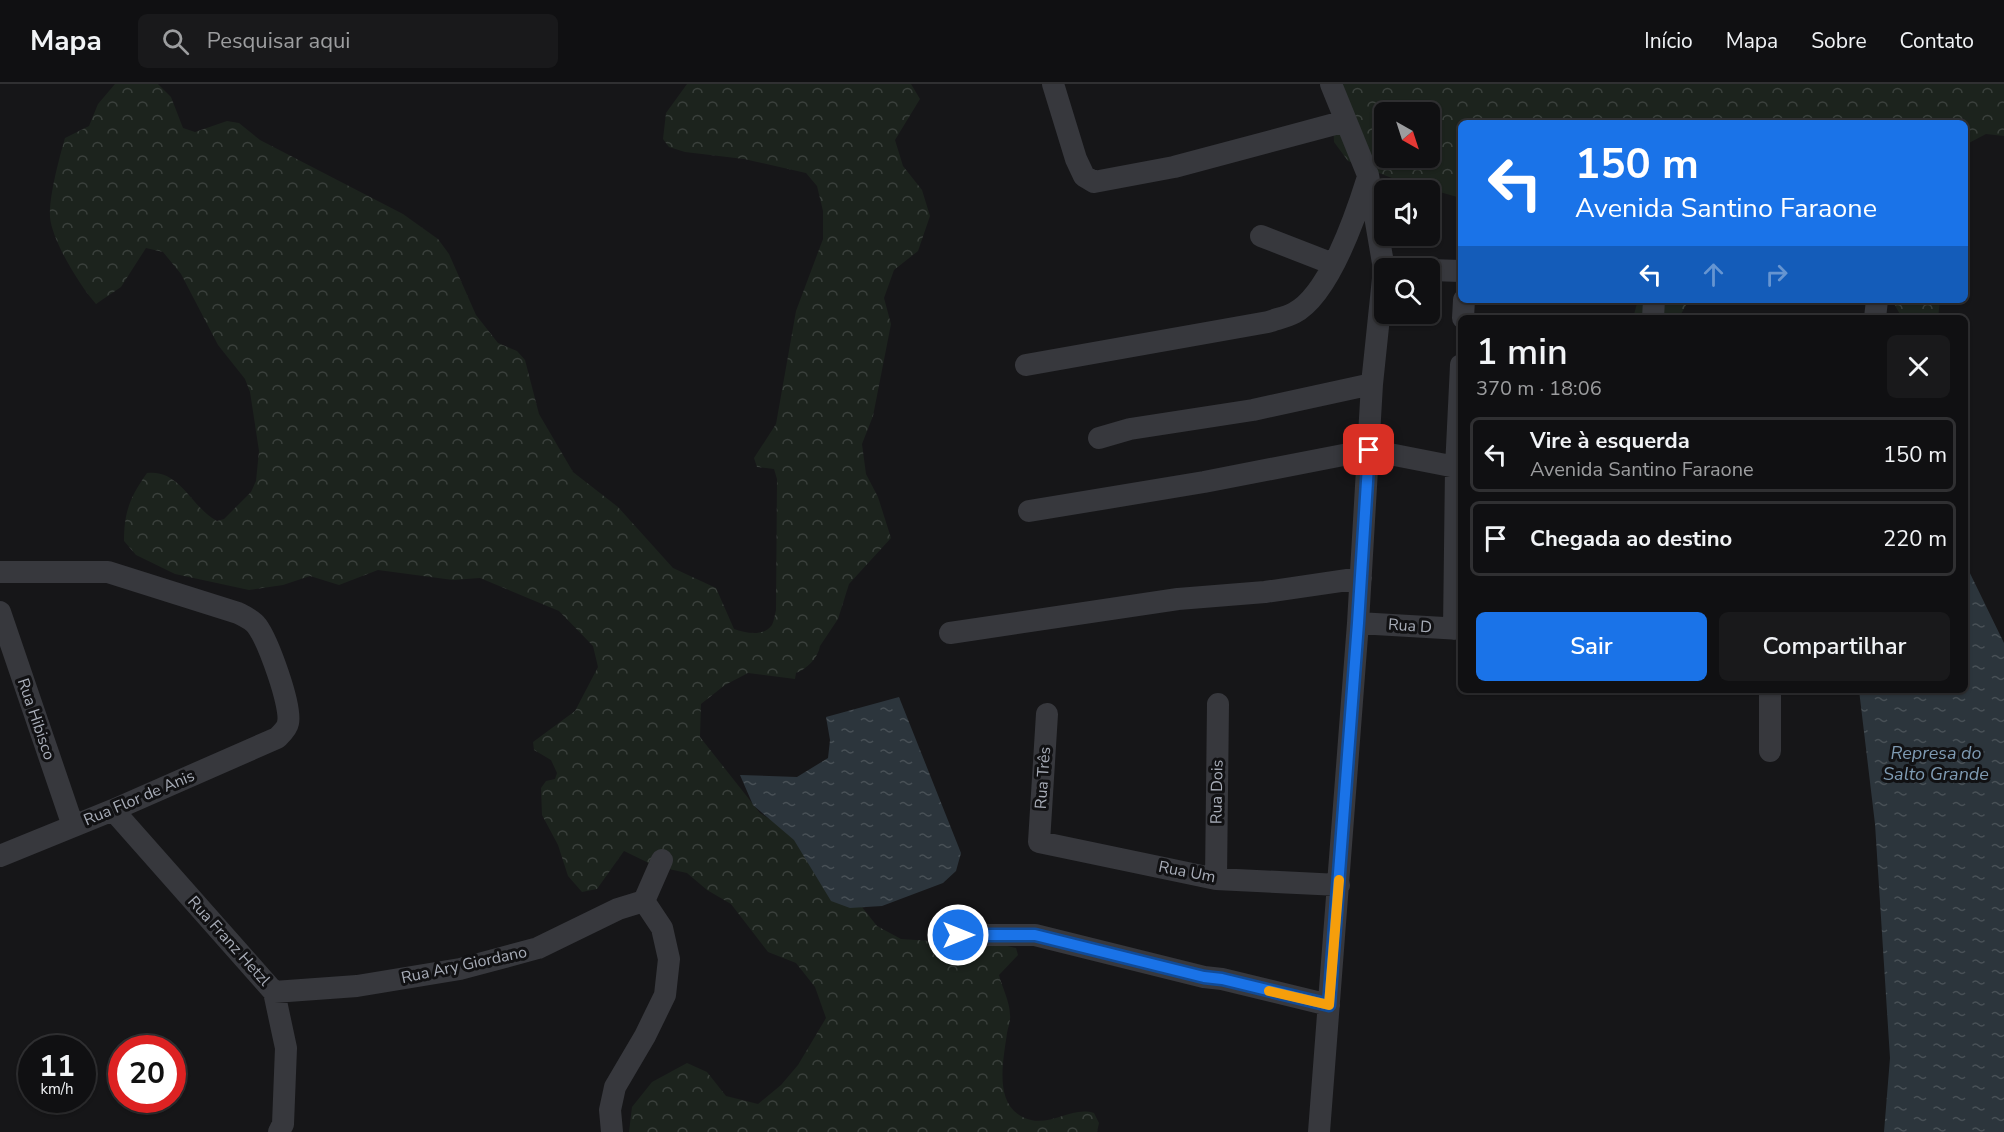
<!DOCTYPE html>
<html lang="pt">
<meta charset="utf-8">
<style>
:root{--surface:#101012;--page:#19191b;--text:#f1f3f6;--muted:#9c9d9f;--line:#303032;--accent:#1a73e8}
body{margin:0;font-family:"Nunito Sans",sans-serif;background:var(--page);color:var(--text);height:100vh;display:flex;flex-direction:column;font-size:22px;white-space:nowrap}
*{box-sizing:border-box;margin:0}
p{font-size:20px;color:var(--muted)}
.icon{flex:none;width:33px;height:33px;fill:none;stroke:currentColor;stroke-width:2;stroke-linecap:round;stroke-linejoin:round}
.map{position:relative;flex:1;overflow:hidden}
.panel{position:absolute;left:1458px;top:231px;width:510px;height:378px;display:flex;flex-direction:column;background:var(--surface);border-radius:9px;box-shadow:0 2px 4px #0004,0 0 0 2px var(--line)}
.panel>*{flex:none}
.top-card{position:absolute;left:1458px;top:36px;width:510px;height:183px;border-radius:9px;box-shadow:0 2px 4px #0004,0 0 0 2px var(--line);background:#1a73e8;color:#fff;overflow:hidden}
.needle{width:39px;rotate:141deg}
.controls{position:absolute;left:1374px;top:18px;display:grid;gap:12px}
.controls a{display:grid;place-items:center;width:66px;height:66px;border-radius:9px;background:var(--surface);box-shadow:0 2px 4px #0004,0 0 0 2px var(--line);font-size:30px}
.speed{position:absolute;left:18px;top:951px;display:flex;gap:12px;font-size:30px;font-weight:700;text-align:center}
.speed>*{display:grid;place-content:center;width:78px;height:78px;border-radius:50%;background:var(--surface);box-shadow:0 2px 4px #0004,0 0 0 2px var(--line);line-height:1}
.speed small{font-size:15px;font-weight:400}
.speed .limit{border:9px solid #d22;background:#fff;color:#111}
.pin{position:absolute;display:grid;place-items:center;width:51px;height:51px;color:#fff;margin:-26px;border-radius:12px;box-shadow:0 3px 9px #0006}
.me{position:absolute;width:66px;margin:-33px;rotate:90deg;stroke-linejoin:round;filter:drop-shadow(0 0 4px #0008)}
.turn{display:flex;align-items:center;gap:21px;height:126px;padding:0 18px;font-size:27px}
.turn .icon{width:78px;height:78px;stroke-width:2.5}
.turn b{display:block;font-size:42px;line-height:51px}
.lanes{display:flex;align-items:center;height:57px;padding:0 18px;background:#0003;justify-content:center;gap:30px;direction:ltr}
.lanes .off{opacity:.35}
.round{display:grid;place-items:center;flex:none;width:63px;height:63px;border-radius:9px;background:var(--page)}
.overview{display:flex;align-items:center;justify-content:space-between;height:102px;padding:0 18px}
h1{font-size:36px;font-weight:600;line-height:45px}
.cta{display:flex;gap:12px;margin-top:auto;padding:12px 18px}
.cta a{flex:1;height:69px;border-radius:9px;background:var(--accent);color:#fff;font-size:24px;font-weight:600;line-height:69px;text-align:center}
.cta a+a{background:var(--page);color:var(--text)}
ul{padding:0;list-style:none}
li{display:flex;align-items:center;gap:18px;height:75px;margin:0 12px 9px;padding:0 6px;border:3px solid var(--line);border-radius:9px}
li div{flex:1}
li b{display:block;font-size:22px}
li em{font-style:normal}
header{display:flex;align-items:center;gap:36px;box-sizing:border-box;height:84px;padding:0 30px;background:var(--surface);border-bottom:2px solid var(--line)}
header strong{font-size:28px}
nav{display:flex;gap:33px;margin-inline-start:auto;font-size:21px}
.search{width:420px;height:54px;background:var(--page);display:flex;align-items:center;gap:15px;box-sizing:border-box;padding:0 21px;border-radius:9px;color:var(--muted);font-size:22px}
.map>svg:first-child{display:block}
.forest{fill:url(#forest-crowns);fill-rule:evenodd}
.water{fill:url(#water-ripples)}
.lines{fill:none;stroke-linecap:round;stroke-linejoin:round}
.minor{stroke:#37383d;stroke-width:22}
.route-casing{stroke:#114b97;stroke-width:15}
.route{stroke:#1a73e8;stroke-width:10}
.slow{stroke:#f59e0b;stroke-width:10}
.labels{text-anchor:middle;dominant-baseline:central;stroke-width:6;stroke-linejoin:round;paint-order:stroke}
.street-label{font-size:16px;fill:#a8adb8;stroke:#111113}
.water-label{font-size:18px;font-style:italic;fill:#7f9bb3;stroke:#111113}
</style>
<header>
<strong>Mapa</strong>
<div class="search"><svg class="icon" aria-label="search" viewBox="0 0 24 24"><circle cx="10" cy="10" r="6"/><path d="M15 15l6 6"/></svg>Pesquisar aqui</div>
<nav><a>Início</a><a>Mapa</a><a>Sobre</a><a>Contato</a></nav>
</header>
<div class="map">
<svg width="2004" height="1048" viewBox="0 0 2004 1048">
<defs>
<pattern id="forest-crowns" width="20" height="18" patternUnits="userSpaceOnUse" patternTransform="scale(1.5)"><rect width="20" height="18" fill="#1c231d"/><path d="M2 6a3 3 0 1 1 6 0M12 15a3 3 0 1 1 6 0" fill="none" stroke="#3a403c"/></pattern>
<pattern id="water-ripples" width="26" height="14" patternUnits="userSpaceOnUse" patternTransform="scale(1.5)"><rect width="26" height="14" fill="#2c353c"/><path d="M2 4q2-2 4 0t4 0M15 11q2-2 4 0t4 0" fill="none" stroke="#485056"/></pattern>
</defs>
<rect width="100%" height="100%" fill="#161618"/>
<path class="forest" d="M115,0h43l13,13 12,31 12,4 32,-11 12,2 21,17 143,74 35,25 11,15 27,61 22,28 19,8 8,9 14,54 34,58 45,35 55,61 43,20 18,41c12,4 29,8 38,-4 2,-4 3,-11 4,-15l1,-131 -3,-10 -17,-2 -3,-9 22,-34 20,-113 27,-72v-28l-6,-25 -11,-13 -62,-14 -59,-7 -16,-5 -6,-8 3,-26 21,-29h224l9,15 -25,41 8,26 19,24 8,26 -12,35 -24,19 -10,28 7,26 -18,92 -11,28 4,30 12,23 13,41 -42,46 -11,35 -18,27c-2,12 -13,23 -24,27l-1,6 -47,-6 -23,12 -24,19 -1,33 60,76 27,17 59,57 31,39 24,13 61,4 23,-2 31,7 2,7 -19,20c3,12 11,27 11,40 1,5 -2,12 -3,18 -4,30 -15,77 24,87 22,5 42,-14 63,-7l5,10 -2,9h-468l3,-25 20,-25 35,-19 20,9 19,24 32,8 23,-19 17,-20 28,-47 -11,-31 -19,-24 -28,-11 -37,-48 -24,-14 -20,-17 -32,-7 -31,-15 -27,38 -15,3 -14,-16 -10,-31 -16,-30 -1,-27 5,-7 9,-2 2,-6 -6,-13 -17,-10 -1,-8 42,-31 23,-44 -5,-21 -34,-35 -79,-33 -27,2 -75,-10 -39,15 -29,-9 -27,9 -34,5 -74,-16 -39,-19 -12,-14c0,-29 6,-44 23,-68 33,-4 44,34 70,48l7,-2 27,-27 5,-11 3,-30 -9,-59 -5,-13 -27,-34 -37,-71 -18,-22 -17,-4 -25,39 -25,17c-16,-18 -44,-63 -46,-87 -1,-21 9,-58 15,-79l24,-12 9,-22z
M1327,0h677v52l-18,-2 -21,11v-22h-504v75l-64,-18 -49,-19 -14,-19 -2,-43zM1384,28h46v46h-46z
M1638,216h51l-8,14 2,4h-50z
M1892,216h48l-2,18h-36z"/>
<path class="water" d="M1965,479l39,80v489h-120l6,-74 -15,-234 -16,-134h106z
M899,613l62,156 -5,18 -13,12 -61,23 -32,2 -19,-7 -37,-61 -41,-35 -13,-30 57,2 31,-19 2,-18 -4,-23z"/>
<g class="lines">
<path class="minor" d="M1053,0l23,75 8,17 10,6 80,-15 172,-46
M1261,152l72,28
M1430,186l31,1
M1463,234l1,-18
M1653,234l1,-18
M1875,234l2,-18
M1026,281l242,-43c8,-3 19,-5 26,-9 35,-18 62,-98 73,-133
M1099,354l31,-9 123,-19 119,-26
M1029,427l175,-29 165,-32 92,18
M0,488h108l130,41c6,3 15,7 19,13 11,15 35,80 31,97 -1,6 -7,11 -11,15l-164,72 -113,46
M0,528l73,214
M1358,539l103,6
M1454,545l2,-161 5,-103
M950,549l228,-34 87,-7 96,-14
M1770,606v61
M1047,630l-8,128 177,37 123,6
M113,726l161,182 12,56 -3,76 -4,8
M1216,795l2,-175
M958,851h77l169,42 18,2 107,26
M274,908l83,-6 103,-17 78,-21 80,-39 26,-8
M612,1048l-2,-22 5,-23 30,-51 20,-41 4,-36 -7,-31 -18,-27 18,-41
M1319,1048l39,-509 14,-239 12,-115 -16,-94 -37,-91"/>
</g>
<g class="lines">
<defs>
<path id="route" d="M958,851h77l169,42 18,2 107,26 29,-382 11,-173"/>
</defs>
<use href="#route" class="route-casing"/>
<use href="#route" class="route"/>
<path class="slow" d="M1269,907l60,14 10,-125"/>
</g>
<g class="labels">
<g class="street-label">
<text transform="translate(1410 542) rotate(4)">Rua D</text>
<text transform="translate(36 635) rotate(71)">Rua Hibisco</text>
<text transform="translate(1043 694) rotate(-86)">Rua Três</text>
<text transform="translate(1217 708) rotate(-89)">Rua Dois</text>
<text transform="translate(139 714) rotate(-23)">Rua Flor de Anis</text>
<text transform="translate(1187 788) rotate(11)">Rua Um</text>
<text transform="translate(229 857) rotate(48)">Rua Franz Hetzl</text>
<text transform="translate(464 881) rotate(-12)">Rua Ary Giordano</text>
</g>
<g class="water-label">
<text x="1936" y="669">Represa do<tspan x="1936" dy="21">Salto Grande</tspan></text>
</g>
</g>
</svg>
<div class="controls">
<a><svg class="needle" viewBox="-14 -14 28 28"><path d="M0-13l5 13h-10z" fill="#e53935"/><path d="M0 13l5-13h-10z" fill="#9c9d9f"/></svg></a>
<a><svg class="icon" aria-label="sound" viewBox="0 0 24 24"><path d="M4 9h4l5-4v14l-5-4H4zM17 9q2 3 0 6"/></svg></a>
<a><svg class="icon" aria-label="search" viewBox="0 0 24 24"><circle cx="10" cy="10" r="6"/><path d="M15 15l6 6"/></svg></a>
</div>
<div class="speed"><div>11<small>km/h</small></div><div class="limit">20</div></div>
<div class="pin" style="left:1369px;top:366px;background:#d93025"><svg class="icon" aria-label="arrive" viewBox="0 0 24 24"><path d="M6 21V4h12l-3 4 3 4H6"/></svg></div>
<svg class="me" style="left:958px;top:851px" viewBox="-20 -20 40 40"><circle r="17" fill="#1a73e8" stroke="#fff" stroke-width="3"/><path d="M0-11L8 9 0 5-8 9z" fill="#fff"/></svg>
<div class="top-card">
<div class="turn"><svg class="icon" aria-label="left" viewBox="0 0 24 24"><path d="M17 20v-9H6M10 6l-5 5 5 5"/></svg><div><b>150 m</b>Avenida Santino Faraone</div></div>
<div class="lanes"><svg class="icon" aria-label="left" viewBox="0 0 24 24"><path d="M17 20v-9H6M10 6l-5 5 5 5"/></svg><svg class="icon off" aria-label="ahead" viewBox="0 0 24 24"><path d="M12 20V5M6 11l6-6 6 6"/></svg><svg class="icon off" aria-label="right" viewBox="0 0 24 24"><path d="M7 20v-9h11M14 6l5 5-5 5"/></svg></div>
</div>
<section class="panel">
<div class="overview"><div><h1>1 min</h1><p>370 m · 18:06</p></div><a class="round"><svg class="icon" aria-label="close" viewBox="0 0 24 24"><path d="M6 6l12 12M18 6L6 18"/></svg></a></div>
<ul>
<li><svg class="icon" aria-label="left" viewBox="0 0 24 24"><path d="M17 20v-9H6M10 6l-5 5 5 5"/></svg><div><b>Vire à esquerda</b><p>Avenida Santino Faraone</p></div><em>150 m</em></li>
<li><svg class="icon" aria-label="arrive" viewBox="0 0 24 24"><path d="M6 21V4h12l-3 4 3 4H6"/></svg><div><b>Chegada ao destino</b></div><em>220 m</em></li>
</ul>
<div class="cta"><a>Sair</a><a>Compartilhar</a></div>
</section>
</div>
